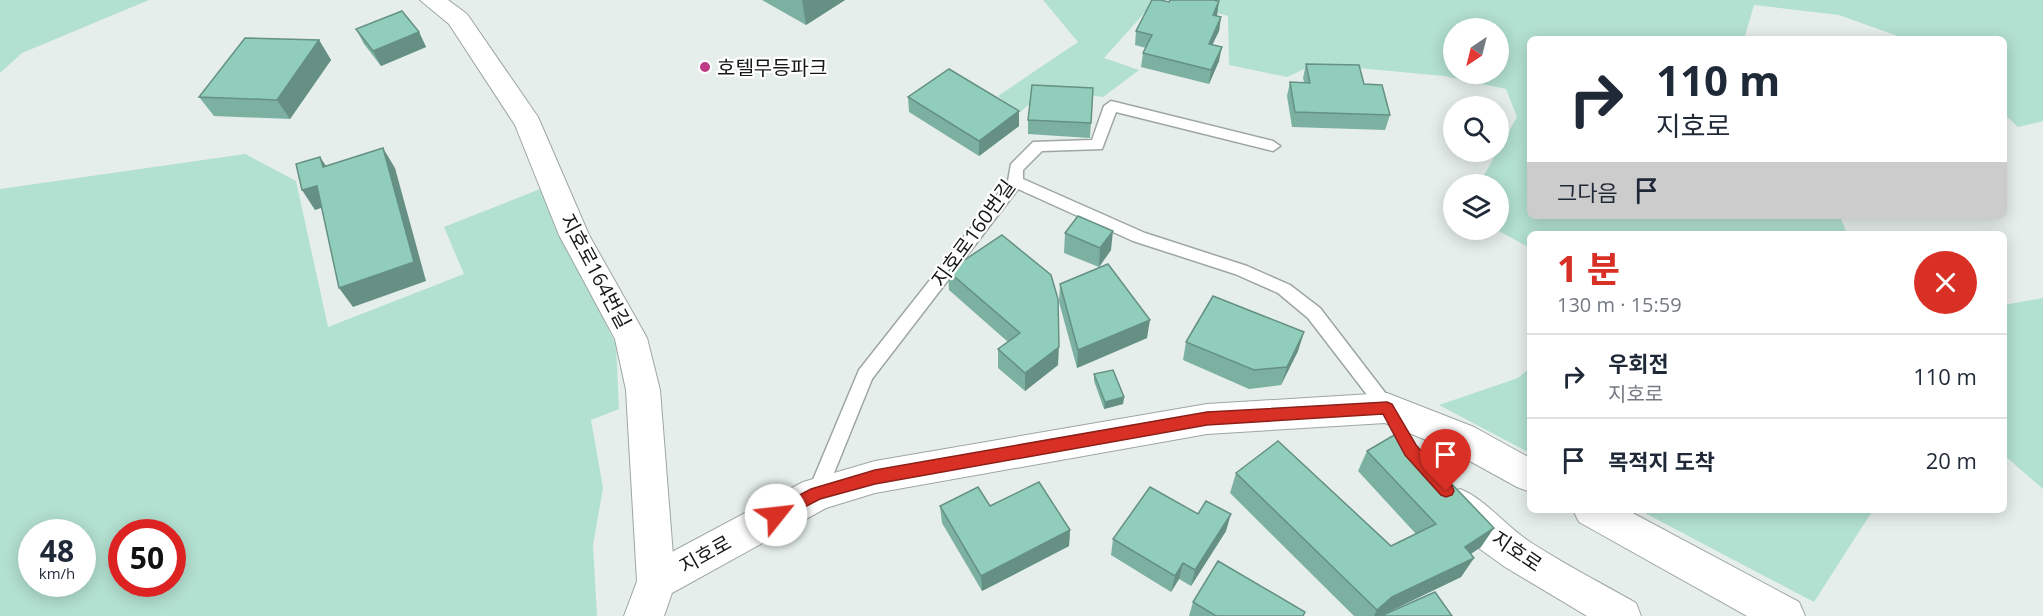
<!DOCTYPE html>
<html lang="ko">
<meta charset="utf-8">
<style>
:root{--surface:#fff;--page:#f2f2f3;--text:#1f2937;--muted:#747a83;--line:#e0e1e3;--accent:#d93025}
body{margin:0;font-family:"Open Sans","Noto Sans KR",sans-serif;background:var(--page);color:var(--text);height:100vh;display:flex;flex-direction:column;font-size:22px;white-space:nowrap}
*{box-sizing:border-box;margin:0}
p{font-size:20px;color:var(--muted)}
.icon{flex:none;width:33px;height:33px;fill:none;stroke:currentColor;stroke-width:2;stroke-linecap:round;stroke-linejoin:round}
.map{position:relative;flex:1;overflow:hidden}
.side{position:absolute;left:1527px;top:231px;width:480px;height:282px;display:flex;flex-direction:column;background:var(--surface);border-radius:9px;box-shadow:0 3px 15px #0003}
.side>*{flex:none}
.top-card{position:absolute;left:1527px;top:36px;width:480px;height:183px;border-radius:9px;box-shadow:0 3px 15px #0003;background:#fff;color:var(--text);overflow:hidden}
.needle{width:39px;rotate:215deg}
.buttons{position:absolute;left:1443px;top:18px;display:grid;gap:12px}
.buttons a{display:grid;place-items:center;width:66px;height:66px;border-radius:50%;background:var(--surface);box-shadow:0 3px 15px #0003;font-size:30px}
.speed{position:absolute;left:18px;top:519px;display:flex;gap:12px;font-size:30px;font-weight:700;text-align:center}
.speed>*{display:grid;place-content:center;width:78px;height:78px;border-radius:50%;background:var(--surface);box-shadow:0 3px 15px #0003;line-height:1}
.speed small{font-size:15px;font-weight:400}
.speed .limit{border:9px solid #d22;background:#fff;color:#111}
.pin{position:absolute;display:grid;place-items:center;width:51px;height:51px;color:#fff;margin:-62px -26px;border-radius:50% 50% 50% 0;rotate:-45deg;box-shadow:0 0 6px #0007}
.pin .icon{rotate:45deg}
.me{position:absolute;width:66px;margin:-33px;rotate:61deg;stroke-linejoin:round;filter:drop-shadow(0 0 4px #0008)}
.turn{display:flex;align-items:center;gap:21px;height:126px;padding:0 30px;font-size:27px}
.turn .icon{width:78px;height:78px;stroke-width:2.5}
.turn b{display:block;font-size:42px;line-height:51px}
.then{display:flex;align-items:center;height:57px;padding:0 30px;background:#0003;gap:12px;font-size:22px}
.round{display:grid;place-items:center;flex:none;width:63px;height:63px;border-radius:32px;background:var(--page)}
.overview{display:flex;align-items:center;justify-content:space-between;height:102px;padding:0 30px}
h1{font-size:36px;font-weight:700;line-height:45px;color:var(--accent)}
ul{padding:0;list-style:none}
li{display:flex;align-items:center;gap:18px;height:84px;padding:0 30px;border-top:2px solid var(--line)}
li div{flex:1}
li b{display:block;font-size:22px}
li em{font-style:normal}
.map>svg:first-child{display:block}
.green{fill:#b2e0d1;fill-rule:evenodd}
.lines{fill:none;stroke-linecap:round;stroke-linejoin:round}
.service-casing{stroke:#9da6a3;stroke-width:3}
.minor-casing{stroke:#9da6a3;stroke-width:2}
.secondary-casing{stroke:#9da6a3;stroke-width:2}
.service{fill:#fff;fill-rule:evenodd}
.minor{fill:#fff;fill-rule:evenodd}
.secondary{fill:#fff;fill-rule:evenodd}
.wall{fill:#7cb1a1}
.shaded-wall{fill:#659083}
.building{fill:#90cebb;stroke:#659083;stroke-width:1.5}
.route{fill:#d93025;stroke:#8d1f18;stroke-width:1.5}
.poi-dot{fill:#bd3b84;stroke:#fff;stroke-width:2}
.labels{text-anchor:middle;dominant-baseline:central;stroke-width:4.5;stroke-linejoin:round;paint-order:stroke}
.poi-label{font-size:20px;fill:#161918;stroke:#fff;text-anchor:start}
.street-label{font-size:20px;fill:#161918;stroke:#fff}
</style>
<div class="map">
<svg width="2043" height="616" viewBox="0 0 2043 616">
<rect width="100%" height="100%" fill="#e5eeeb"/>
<path class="green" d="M0,0h149l-127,53 -22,20z
M1043,0h113l-52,58 35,12 -36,27 -57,-7 -27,23 -21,-17 80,-54z
M1173,0h870v121l-25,6 -14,-13v-75h-98l-67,-24 -85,-10 -10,34h-214v177h310l7,18h-317v14l-33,-18 1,-46h-19l38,-67 -11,-28 -62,-13 -129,-12 -28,13 -58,-12 -1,-49zM1454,28h44v46h-44z
M245,154l51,27 32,146 136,-53 -20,-47 96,-38 76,156 3,64 -28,11 12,68 -10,57 4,71h-597v-427zM32,532h50v52h-50zM122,532h50v52h-50z
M2043,298v191l-39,-34v-150z
M1530,368v85l-91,-48 79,-27z
M1639,510h234l-59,92z"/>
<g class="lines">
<defs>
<path id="service" d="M1111,101l162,40 7,5 -7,5 -157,-39 -14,37 -60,2 -19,19v9l122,54 102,33 43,19 30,23 73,95 3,5 -3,5 -6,2 -6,-2 -73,-95 -30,-25 -43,-19 -102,-33 -115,-52 -146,190 -49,121 -7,2 -7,-2 -2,-6 52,-124 149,-189 3,-17 22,-22 59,-2 12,-34z"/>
<path id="minor" d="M420,0h28l19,14 71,103 51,118 58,103 13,52 15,191 -6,12 -13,6 -13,-6 -6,-12 -11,-191 -11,-51 -56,-104 -44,-110 -66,-101z
M1460,489c24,9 47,38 70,53 34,22 71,41 106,61l5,13h-54l-82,-49 -25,-18 -33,-33 -5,-11 5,-11z"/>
<path id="secondary" d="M1387,393l87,34 56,31v34l-13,-5 -69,-38 -63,-26 -178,11 -332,59 -49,15 -154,85 -8,23h-40l18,-48 161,-86 72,-21 332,-57z
M1573,510h54l172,92 6,14h-58l-168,-94z"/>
</defs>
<use href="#service" class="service-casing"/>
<use href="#minor" class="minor-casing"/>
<use href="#secondary" class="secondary-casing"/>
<use href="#service" class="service"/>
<use href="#minor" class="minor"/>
<use href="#secondary" class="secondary"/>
</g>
<path class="wall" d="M762,0h83l-39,25z
M1217,16l4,1 -2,14 -7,14 7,16 -10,23 -68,-17 2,-14 3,-5 -11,-3 1,-14z
M356,29l63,3 7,15 -45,19 -17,-22z
M319,40l12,20 -41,59 -76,-3 -15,-19z
M1306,64l58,20 26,31 -5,15 -93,-3 -5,-31 3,-14h14l-1,-4z
M1093,88l-3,50 -62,-4v-14z
M908,97l111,14v15l-40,30 -70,-44z
M1065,233l46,17 -12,17 -35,-14z
M948,271l110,94 -33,26 -27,-23v-19l10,-7 -59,-52z
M1060,284l87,54 -70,30 -18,-66z
M1304,332l-6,19 -17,34 -32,4 -66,-29 3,-18z
M1094,374l30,23 -1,7 -19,5 -10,-28z
M1367,451l114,96 -10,7 3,4 -13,19 -81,39h-26l-124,-123 6,-20 155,73 25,-12 -58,-63z
M940,506h50l80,24 -1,16 -87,45 -40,-68z
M1198,514l28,17 -35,55 -12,-7 -8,13 -60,-37 2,-16z
M1193,602l110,14h-114z"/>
<path class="shaded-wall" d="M802,0h43l-39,25z
M1219,1l-2,15 -4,-1z
M1221,17l-2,14 -13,27 3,-14z
M419,32l7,15 -45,19 -8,-15z
M319,40l12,20 -41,59 -13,-19z
M1222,47l-3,14 -10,23 2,-14z
M1019,111v15l-40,30v-15z
M383,148l12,20 31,113 -73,26 -14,-19z
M320,157l13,19 -10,-9z
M317,186l13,19 -15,5 -13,-20z
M1113,231l-2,19 -12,17 1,-19z
M1150,320l-3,18 -70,30 1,-18z
M1304,332l-6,19 -17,34 6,-18z
M1059,347l-1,18 -33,26v-18z
M1124,397l-1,7 -19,5 1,-7z
M1231,514l-5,17 -35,55 4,-16z
M1494,528l-13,19 -29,19 13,-19z
M1070,530l-1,16 -87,45 -1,-15z
M1474,558l-13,19 -81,39h-6l3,-6 15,-13z
M1183,563l-4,16 -8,13 4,-16z"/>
<path class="building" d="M1152,0h8l9,2 1,-2h43l6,1 -6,14 8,2 -12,27 13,3 -11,23 -68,-17 9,-18 -16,-4z
M402,11l17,21 -46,19 -17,-22z
M245,38l74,2 -42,60 -78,-3z
M1306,64l53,1 5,19 18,1 8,30 -95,-3 -5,-30 20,1z
M949,69l70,42 -40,30 -71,-44z
M1032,85l61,3 -2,35 -63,-3z
M383,148l31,114 -75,26 -22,-102 -15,4 -6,-26 24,-7 3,10z
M1078,216l35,15 -13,17 -35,-15z
M1002,235l49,40 7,24 1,48 -34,26 -27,-24 22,-16 -72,-62z
M1108,264l42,56 -72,30 -18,-66z
M1213,296l91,36 -17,35 -33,3 -68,-28z
M1113,370l11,27 -19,5 -11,-28z
M1401,431l93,97 -29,19 9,11 -82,39 -15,13 -141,-137 42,-32 113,105 45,-22 -69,-73z
M1039,482l31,48 -89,46 -41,-70 38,-19 12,19z
M1150,487l48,27 8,-13 25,13 -36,56 -12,-7 -8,13 -62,-37z
M1218,561l87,51 -2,4h-87l-23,-14z
M1435,592l17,24h-71z"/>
<path class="route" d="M1387,402l5,2 24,41 36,41 2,5 -2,4 -6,2 -5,-2 -36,-40 -22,-41 -176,11 -332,59 -55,15 -44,23 -5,-2 -2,-5 2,-5 40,-21 64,-19 332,-58z"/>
<circle class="poi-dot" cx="705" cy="67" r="6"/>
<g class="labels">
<g class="poi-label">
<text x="717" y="67">호텔무등파크</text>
</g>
<g class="street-label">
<text transform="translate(973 233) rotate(-54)">지호로160번길</text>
<text transform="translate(596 271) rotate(62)">지호로164번길</text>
<text transform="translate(1517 551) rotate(34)">지호로</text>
<text transform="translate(705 554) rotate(-29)">지호로</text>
</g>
</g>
</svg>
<div class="buttons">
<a><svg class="needle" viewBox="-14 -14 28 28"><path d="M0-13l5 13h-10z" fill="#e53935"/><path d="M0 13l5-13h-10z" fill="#747a83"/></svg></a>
<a><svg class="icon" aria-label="search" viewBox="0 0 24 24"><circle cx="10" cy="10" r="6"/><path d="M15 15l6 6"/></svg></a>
<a><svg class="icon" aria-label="layers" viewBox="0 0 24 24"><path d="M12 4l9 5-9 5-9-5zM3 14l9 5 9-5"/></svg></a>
</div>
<div class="speed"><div>48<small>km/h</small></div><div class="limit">50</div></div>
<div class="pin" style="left:1446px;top:491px;background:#d93025"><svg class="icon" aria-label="arrive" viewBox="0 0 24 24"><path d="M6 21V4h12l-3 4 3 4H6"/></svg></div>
<svg class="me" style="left:776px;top:515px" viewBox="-20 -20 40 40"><circle r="19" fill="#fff"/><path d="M0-13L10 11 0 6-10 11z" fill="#d93025"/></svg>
<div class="top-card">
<div class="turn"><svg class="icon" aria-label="right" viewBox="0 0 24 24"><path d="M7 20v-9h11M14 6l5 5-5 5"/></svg><div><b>110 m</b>지호로</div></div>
<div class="then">그다음<svg class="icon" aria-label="arrive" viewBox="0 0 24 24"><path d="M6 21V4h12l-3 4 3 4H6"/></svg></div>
</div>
<section class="side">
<div class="overview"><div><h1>1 분</h1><p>130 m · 15:59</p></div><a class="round" style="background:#d93025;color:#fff"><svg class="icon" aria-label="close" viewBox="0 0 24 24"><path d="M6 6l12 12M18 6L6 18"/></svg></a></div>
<ul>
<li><svg class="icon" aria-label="right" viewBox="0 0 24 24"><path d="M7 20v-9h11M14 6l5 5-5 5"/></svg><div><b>우회전</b><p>지호로</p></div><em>110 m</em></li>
<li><svg class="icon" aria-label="arrive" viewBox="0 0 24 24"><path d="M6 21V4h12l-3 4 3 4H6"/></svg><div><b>목적지 도착</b></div><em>20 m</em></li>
</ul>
</section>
</div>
